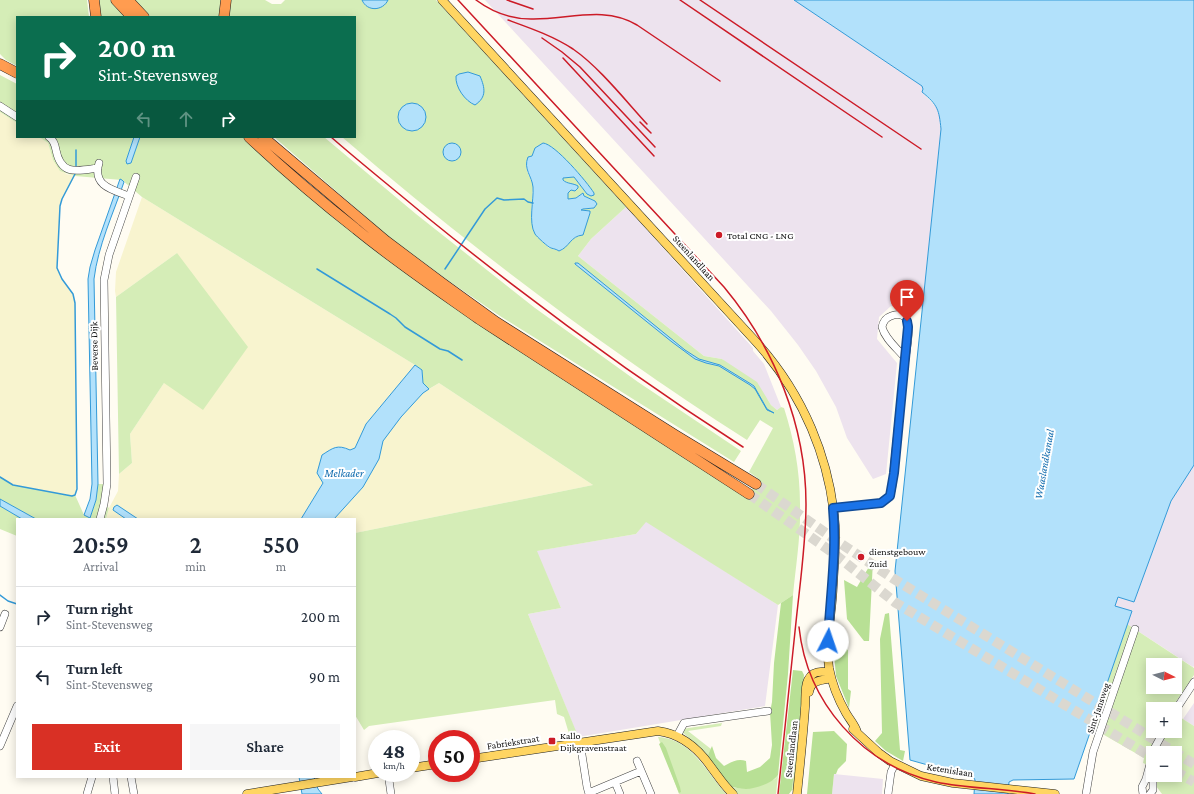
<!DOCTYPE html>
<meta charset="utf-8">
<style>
:root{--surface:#fff;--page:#f6f6f7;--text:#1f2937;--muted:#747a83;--line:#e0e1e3;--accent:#d93025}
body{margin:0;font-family:"Crimson Pro",serif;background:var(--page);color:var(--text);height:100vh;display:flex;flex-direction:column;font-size:15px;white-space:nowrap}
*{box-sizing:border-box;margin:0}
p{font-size:13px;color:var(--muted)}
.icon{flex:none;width:22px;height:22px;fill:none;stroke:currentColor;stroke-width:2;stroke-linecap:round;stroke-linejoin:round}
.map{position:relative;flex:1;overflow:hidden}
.side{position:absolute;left:16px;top:518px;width:340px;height:260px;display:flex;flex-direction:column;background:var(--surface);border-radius:0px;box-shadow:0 2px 10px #0003}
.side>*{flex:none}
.hud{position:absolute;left:16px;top:16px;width:340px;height:122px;border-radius:0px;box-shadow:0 2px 10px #0003;background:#0b6e4f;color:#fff;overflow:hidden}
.needle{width:26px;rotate:96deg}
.tools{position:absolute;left:1146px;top:658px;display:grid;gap:8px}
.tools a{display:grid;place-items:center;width:36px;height:36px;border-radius:0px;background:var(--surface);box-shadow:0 2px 10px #0003;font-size:20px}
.speed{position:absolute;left:368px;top:730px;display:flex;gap:8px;font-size:20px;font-weight:700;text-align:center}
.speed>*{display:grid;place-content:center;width:52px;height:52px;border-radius:50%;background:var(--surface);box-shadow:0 2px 10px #0003;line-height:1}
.speed small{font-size:10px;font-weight:400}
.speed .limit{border:6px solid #d22;background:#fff;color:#111}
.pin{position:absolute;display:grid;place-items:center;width:34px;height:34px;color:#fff;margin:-41px -17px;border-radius:50% 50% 50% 0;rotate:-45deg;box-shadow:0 0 4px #0007}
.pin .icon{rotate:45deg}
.me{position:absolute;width:44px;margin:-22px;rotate:4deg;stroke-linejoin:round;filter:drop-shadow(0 0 3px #0008)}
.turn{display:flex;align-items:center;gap:14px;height:84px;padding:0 16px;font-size:18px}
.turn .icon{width:52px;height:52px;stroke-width:2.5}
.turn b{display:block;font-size:28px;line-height:34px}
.lanes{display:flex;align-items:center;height:38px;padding:0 16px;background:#0003;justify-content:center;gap:20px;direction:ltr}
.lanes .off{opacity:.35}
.eta{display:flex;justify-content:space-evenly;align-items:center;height:68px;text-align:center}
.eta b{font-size:24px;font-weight:600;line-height:28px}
.cta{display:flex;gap:8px;margin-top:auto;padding:8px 16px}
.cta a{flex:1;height:46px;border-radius:0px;background:var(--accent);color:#fff;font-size:16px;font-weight:600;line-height:46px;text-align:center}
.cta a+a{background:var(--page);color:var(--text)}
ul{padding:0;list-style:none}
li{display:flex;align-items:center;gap:12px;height:60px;padding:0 16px;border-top:1px solid var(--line)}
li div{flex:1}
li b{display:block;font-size:15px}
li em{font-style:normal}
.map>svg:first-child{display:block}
.industrial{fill:#ede3ee}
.farmland{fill:#f8f4cf}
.green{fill:#d5edb7;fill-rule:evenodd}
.forest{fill:#b8e095}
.water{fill:#b2e1fb;stroke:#339ad8}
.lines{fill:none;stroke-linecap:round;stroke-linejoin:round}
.stream{stroke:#339ad8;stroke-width:1.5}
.highway-tunnel{stroke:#dbd8d0;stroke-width:10;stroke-dasharray:10 5;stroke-linecap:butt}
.minor-casing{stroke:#424242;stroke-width:8}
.major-casing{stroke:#202020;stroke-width:9}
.highway-casing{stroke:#202020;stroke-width:11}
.minor{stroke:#fff;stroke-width:7}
.major{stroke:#ffd562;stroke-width:8}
.highway{stroke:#ff9c50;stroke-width:10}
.rail{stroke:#cc1b27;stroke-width:1.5}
.route-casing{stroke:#114b97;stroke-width:10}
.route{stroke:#1a73e8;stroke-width:7}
.poi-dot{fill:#cc1b27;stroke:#fff;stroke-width:1.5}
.labels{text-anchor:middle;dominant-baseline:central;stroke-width:4;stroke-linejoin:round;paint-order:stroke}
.poi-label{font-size:10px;fill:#0f0f0f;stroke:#fff;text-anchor:start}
.street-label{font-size:10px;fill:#0f0f0f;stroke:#fff}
.water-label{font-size:11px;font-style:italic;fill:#0d6aad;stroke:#fff}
</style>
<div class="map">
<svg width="1194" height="794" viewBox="0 0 1194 794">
<rect width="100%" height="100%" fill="#fffcf2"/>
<path class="industrial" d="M485,0h309l128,86 1,3 -1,3 17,18 2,19 -19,180 -31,-3 -12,11 -2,22 20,24 -11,111 -13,5 -26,-41 -11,-31 -20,-36 -18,-26 -27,-34z
M626,207l127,141v3l11,13 17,43 -4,3 -6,-5 -3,-5 -46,-41 -18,-3 -126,-100 13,-17z
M1194,465v201l-1,1 -66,-43 5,-13 -17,-5 3,-9 16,5 37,-101z
M646,521l132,84 -13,101 -187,31 -50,-123 33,-6 -25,-57 100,-17z
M1194,703v23l-11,-7z
M834,774l49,5 -1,15h-50z"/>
<path class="farmland" d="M0,112l17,11v14h22l9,6 5,17 13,14 9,2 -13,23 -2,7 -3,62 5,11 11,15 2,9 2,186 -2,6 -3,1 -59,-11 -13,-8z
M142,197l273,168 -49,59 -11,24 -5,2 -6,-3 -43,72h-163l-21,-14 -4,5 13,9h-20l3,-11 9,-17 1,-17 13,-11 -2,-29 34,-51 13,-130 -61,44 -1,-6 1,-19z
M439,383l154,102 -238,48v-14h-21l29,-32 16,-28 3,-18 19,-24 22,-24z"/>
<path class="green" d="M0,0h87l2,17h-72v49l-11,-6 -6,-6z
M99,0h11l15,17h-24z
M135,0h88l-2,17h-70z
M230,0h35l7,4h9l4,-4h77l2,4 23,-2 1,-2h48l190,207 -35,32 -13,17 126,100 18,3 35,23 14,23 6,5 4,-3 3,1c10,31 16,63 16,96 1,30 -4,61 -7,91l-15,10 -132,-83 -10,12 -99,17 24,57 -33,6 50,122 -8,1 -6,-20 -7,-3 -2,-14 -186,26 -5,4 -9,-15v-182l238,-48 -154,-102 -10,6 -6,-6 -1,-13 -7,-5 -273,-168 -20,-17 -47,-4 -15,-5 -7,-11 -5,-17 -9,-6h95l-8,24 5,2 9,-26h104l25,24 85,72 393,264 12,-18 -10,-7 24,-44 -13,-8 -13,20c-142,-91 -277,-193 -405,-303h13v-120h-127zM540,145l12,2 25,24 9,13 1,10 -13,-17h-11v3l3,2 9,3 -7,8 -1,4 1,2 8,-1 7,-5 1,3 11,5 -3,8h-9l-2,1 8,6 -5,14v3l-13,7 -9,10 -2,1 -11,-3 -11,-11 -5,-7 -2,-14 2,-31 -6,-14 -1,-8 2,-6 4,-1 3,-8z
M0,75l17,9v39l-17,-11z
M274,137h50l92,77 119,94 103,74 103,69 -7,11 -234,-146 -54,-37 -57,-42z
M177,253l71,94 -45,63 -39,-27 -34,51 2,29 -13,11 -3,-177z
M0,477l13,8 59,11 3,-1 9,20 6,3 6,-18 2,-16h8l-3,20 6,4 -3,11h-70l-36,-20z
M0,506l22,13h-5v17l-17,-7z
M1127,624l67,44v7l-23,34h-18v22h22v-17l19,12v68h-32l-6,-8v-11h19v-22h-22v14l-10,-4 1,-5 -52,-30zM1153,665h22v22h-22z
M800,707l2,1 -8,82h-2z
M722,723l-1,3 -33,5 23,18 -3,6 3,8 -13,-17 -16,-14v-3z
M658,737c34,2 48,35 68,57h-47z
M778,775l-2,19h-38l-8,-7 16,2 29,-10z"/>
<path class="forest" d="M873,560l-4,81h-5l-17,-22 -3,-39 13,7z
M793,595l-5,79 -10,101c-5,8 -23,14 -32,14 -6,0 -11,-2 -16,-2l-19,-24 -3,-8 4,-9 4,12 8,8c7,-4 14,-8 22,-5l1,11 13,-5 10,-9 2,-13 -2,-33 2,-10 2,-39 7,-60z
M889,613l11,137 5,1 -2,10 -17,-10 -11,-10 7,-8 -2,-94 5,-25z
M835,641l13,9v39l3,2 -2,17 -13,-32 -2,-22z
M793,670l9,1 2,4 -12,115 -3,4h-10z
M834,731l13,13 -1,17 -8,8 -2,5h-2l-2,20h-25l6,-62z
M662,742l4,6 14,39 1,5 -2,1 -20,-49z"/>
<path class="water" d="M362,0h26c-5,11 -21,12 -26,0z
M794,0h400v465l-23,36 -37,101 -16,-5 -3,9 17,5 -58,168 -61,1 -4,2 -1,12h-34l1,-14 -1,-2 -64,-18 -15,-189 46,-442c-2,-19 -3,-24 -19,-37l1,-3 -1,-3z
M468,72l12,4c5,12 7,21 -5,29 -10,-4 -20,-18 -19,-29l3,-2z
M398 117a14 14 0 1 1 28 0a14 14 0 1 1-28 0Z
M134,137h6l-9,26 -4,1 -1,-3z
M443 152a9 9 0 1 1 18 0a9 9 0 1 1-18 0Z
M543,143c12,1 44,39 51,50v2l-3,1 -4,-2 -13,-17 -11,1v2c4,4 10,3 15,6v2l-3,3 -4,-1 -3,3v6l8,-1 7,-5 1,3 11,5 2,3 -3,4 -11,1 -2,1 9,1v2l-7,22c-13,1 -13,12 -24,16 -3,-2 -5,-2 -8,-3 -2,0 -15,-12 -16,-14 -7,-12 -1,-34 -2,-47 -1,-11 -10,-18 -5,-30l4,-1 3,-8z
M120,179l2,1 2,2c-11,32 -26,64 -30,97l4,205 -2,16 -6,18 -6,-3 6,-16 2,-15 -4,-205 2,-12 5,-17z
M575,263h3l107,87 14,9 21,6 31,19 3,2 13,23 7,4 -7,-3 -12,-21 -5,-4 -31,-19 -13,-3 -11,-4 -23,-17 -97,-78z
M415,365l7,5 1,13 6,6 -6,4 -22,24 -18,24 -4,18 -16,28 -29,32h-33l22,-36 -6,-10 5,-18c11,-7 15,-11 28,-5l5,-2 11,-24z
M0,499l36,20h-14l-22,-13z
M117,505l21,14h-12l-13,-9 1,-3z
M299,777h15l4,12 4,5h-20z"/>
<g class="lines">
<path class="stream" d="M76,150v18
M317,269l73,45 6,4 9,9 35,22 8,2 14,9
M445,269l40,-60 12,-11 7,2 20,-1 4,3 5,1
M0,477l13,8 59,11 3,-1 2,-6 -2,-186 -2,-9 -11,-15 -5,-11 3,-62 2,-7 13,-25
M0,595l8,6 9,3"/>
<path class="highway-tunnel" d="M756,484l81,57 57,38 300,185
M749,494l83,58 64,51 257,155
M1175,771l19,11"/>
<defs>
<path id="minor" d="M0,106l17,11
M49,137c5,3 6,8 7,13 5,26 21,21 42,18
M99,163c-7,23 14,27 30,33
M833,508l48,-5 9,-7 2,-8c4,-42 8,-84 13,-126 1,-10 6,-34 2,-42 -4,-7 -11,-6 -16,-4 -6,2 -8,6 -9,11 3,12 15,21 23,31
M100,519l4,-15 3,-20 -3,-204 5,-25 27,-78
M0,627l5,-13
M1175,711l19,-29
M677,736l7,-13 84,-12
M580,742l7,45 2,7
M0,746l17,-40
M637,761l14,33
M388,773l3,21
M113,777l2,17
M131,777l3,17
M615,782l5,12
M87,794l5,-17
M589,794l2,-2 50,-21
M888,794l3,-22 4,-8
M1086,794l7,-42 42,-123
M1143,794l-1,-7 4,-8 8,-30 10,-18
M1150,794l3,-4v-19"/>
<path id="major" d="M442,0l316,344c45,51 72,114 77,181 1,21 -1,41 -2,61 -1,28 -8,54 -4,82 3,16 9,31 17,45 4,7 9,12 11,19
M809,692c2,-11 9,-11 18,-13
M853,729l26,24 11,8 31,15 32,7 102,11
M471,759l187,-28c23,3 40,17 53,36 7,9 13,19 22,27
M411,768l26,-4
M355,777l23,-4
M247,794l105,-17
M797,794c3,-29 6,-57 8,-86 1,-8 -1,-20 3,-28 4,-8 10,-9 18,-8"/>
<path id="highway" d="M94,0l2,17
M116,0l16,17
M128,0l16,17
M224,17l2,-17
M0,64l17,9
M249,137c34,32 70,63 107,92 39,32 82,61 123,90l270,175
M263,137l123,104 56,42 54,39 179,113 81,49"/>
</defs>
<use href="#minor" class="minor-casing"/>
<use href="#major" class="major-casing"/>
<use href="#highway" class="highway-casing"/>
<use href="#minor" class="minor"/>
<use href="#major" class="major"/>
<use href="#highway" class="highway"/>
<path class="rail" d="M458,0l266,287c50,60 82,138 82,217 0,39 -6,79 -10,118 -6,57 -12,115 -18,172
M476,0c16,12 36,19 55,19 36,1 73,-14 106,6l83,56
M507,0l26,9
M680,0l202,137
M700,0l221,149
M508,20c22,8 45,16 65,29 26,18 52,51 74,75
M542,38l20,14 18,15 75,80
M563,58l91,98
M640,122l11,11
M331,137c32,28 65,54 97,81 101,82 206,159 315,229
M799,627c8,76 63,138 137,155 33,7 67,6 99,12"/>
</g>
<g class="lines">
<defs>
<path id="route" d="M828,641c2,-44 9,-88 5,-133l48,-5 9,-7 4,-23 14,-146 -1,-6"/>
</defs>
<use href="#route" class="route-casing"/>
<use href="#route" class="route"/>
</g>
<g class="poi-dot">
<circle cx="719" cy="235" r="4"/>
<circle cx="861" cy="557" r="4"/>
<rect x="548" y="737" width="8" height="8" rx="2"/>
</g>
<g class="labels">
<g class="poi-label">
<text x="727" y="235">Total CNG - LNG</text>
<text x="869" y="551">dienstgebouw<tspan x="869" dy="12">Zuid</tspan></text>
<text x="560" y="735">Kallo<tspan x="560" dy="12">Dijkgravenstraat</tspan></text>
</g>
<g class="street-label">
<text transform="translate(694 258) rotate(48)">Steenlandlaan</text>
<text transform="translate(94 346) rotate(-91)">Beverse Dijk</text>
<text transform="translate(1098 708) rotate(-71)">Sint-Jansweg</text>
<text transform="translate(513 742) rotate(-9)">Fabriekstraat</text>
<text transform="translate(791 749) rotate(-84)">Steenlandlaan</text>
<text transform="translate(950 770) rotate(9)">Ketenislaan</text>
</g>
<g class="water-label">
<text transform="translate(1044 464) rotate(-80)">Waaslandkanaal</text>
<text x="344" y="473">Melkader</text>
</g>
</g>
</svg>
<div class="tools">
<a><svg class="needle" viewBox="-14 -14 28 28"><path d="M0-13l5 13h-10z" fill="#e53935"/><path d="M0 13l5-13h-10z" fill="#747a83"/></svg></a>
<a>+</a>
<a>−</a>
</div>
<div class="speed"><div>48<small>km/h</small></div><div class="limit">50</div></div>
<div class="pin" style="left:907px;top:321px;background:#d93025"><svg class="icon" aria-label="arrive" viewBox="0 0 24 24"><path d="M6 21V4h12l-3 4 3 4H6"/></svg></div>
<svg class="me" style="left:828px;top:641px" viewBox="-20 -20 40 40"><circle r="19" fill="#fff"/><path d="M0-13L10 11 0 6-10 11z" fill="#1a73e8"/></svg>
<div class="hud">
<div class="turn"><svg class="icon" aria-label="right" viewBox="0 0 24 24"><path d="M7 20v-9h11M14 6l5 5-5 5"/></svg><div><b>200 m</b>Sint-Stevensweg</div></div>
<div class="lanes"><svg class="icon off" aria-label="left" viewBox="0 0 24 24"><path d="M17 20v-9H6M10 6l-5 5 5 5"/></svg><svg class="icon off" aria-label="ahead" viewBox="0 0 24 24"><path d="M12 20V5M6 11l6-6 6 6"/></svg><svg class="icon" aria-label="right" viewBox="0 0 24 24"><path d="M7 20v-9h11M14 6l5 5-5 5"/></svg></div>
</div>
<section class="side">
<div class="eta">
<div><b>20:59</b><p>Arrival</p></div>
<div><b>2</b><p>min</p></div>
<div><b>550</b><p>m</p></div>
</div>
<ul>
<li><svg class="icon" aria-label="right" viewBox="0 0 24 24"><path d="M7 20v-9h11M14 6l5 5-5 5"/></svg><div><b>Turn right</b><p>Sint-Stevensweg</p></div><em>200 m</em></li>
<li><svg class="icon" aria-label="left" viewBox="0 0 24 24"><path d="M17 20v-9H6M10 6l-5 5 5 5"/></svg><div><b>Turn left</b><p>Sint-Stevensweg</p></div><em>90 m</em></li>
</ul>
<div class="cta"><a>Exit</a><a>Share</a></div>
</section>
</div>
